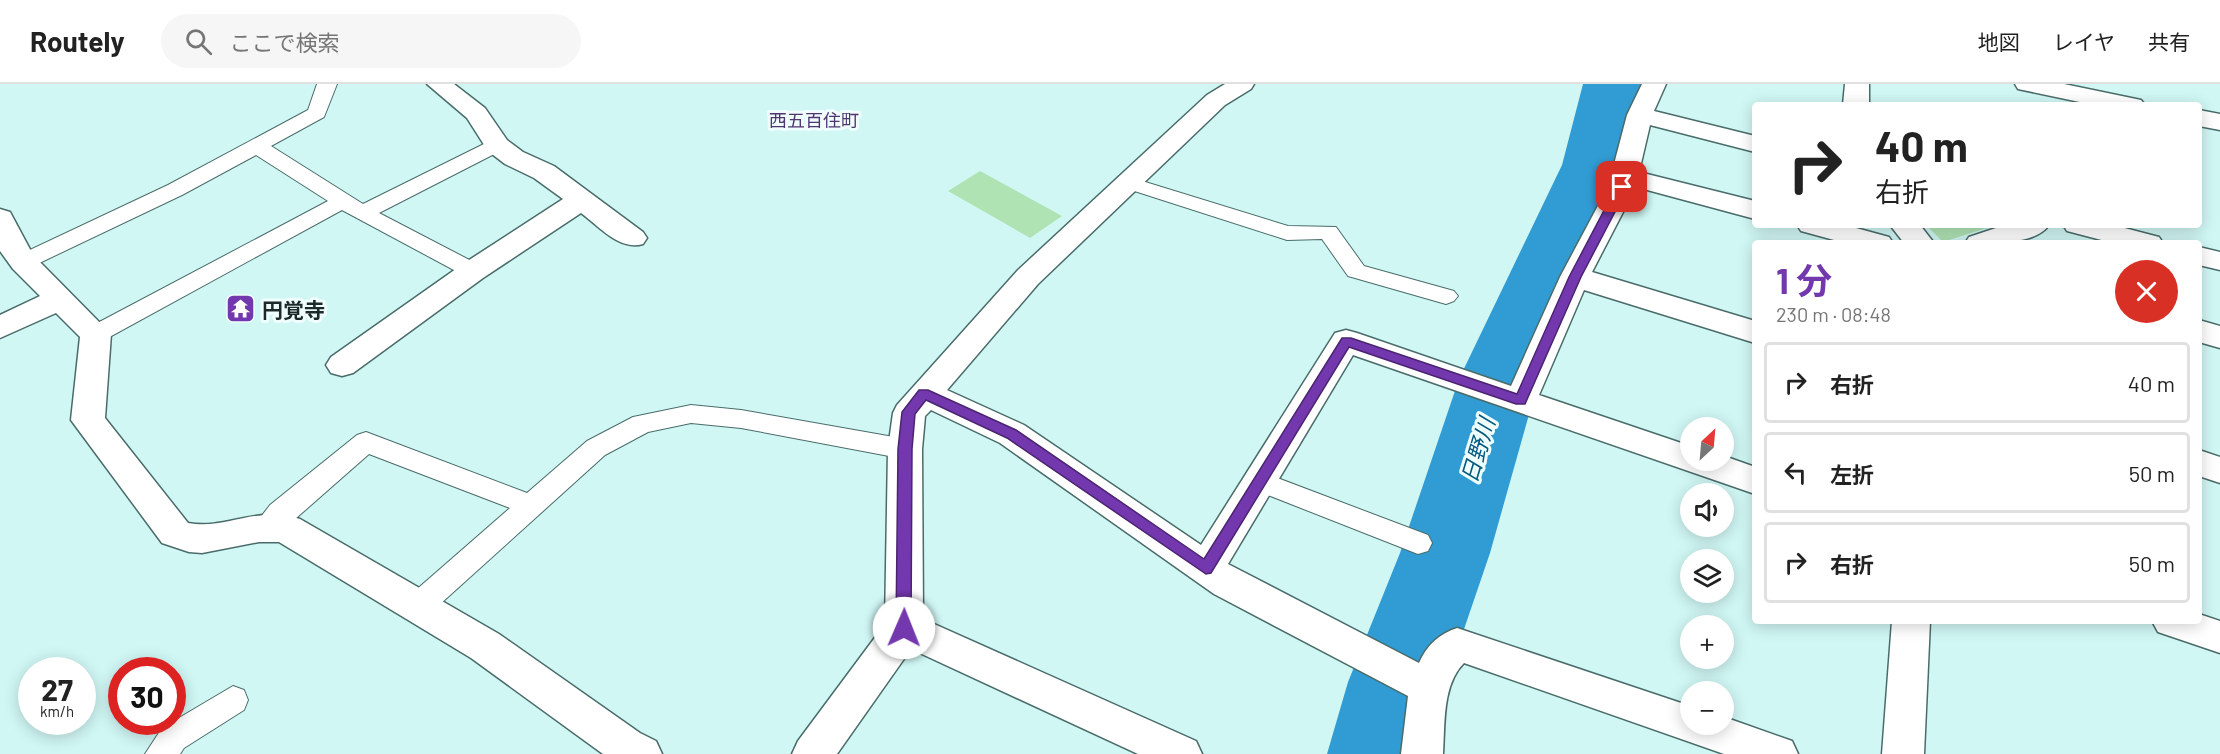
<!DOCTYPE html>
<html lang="ja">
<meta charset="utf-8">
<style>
:root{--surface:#fff;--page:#f6f6f6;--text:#222;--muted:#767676;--line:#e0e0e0;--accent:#7338ae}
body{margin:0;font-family:Barlow,"Noto Sans JP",sans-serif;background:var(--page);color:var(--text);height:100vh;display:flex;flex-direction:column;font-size:22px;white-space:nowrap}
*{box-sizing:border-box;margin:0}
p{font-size:20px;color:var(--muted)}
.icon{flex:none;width:33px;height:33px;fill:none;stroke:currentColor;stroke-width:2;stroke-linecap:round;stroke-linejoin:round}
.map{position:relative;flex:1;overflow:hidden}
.sheet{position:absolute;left:1752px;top:156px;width:450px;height:384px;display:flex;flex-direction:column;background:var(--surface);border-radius:6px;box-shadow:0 3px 15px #0003}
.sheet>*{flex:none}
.top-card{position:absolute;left:1752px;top:18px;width:450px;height:126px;border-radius:6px;box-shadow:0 3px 15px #0003;background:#fff;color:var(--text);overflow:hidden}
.needle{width:39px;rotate:26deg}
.controls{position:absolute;left:1680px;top:333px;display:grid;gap:12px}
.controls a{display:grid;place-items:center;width:54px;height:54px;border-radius:50%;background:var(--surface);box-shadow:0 3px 15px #0003;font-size:30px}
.speed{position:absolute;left:18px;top:573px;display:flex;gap:12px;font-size:30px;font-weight:700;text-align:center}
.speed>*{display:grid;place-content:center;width:78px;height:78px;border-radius:50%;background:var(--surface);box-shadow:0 3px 15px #0003;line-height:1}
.speed small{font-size:15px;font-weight:400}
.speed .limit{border:9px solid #d22;background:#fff;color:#111}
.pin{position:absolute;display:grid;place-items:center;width:51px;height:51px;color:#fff;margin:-26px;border-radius:12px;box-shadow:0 3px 9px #0006}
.me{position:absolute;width:66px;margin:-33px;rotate:1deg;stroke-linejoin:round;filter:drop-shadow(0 0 4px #0008)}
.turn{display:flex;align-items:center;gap:21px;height:126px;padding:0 24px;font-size:27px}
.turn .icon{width:78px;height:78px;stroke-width:2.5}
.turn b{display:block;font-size:42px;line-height:51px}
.round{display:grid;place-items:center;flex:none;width:63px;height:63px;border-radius:32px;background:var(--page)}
.head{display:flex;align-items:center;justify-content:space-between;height:102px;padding:0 24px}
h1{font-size:36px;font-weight:700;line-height:45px;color:var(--accent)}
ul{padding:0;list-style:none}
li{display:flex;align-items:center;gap:18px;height:81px;margin:0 12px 9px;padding:0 12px;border:3px solid var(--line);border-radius:6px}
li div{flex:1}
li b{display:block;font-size:22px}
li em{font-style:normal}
header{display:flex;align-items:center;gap:36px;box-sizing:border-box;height:84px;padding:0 30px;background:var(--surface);border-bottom:2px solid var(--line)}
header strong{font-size:28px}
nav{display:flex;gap:33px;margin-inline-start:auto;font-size:21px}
.search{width:420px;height:54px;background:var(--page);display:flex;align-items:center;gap:15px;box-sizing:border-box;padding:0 21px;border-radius:33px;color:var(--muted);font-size:22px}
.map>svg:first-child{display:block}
.green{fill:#b0e3b4}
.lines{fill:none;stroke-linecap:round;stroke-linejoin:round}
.river{fill:#319cd3;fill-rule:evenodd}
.lane-casing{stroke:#496c6a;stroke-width:2}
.street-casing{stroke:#496c6a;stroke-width:3}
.lane{fill:#fff;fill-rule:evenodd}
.street{fill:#fff;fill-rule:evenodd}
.route{fill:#7338ae;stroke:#4b2471;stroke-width:1.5}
.labels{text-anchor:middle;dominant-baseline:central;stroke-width:6;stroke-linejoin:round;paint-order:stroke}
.far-neighbourhood-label{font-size:18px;fill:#503570;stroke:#effefd}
.poi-label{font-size:21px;font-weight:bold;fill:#1b2a29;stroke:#effefd;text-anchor:start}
.water-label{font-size:22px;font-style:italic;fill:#05597e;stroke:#effefd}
</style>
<header>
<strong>Routely</strong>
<div class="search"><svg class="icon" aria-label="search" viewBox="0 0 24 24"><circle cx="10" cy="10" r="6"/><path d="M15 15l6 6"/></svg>ここで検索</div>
<nav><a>地図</a><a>レイヤ</a><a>共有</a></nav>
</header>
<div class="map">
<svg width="2220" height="670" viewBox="0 0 2220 670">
<rect width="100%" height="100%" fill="#d0f7f4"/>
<path class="green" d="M980,87l82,45 -32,22 -82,-47z
M1926,141h65l2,1 -50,16z"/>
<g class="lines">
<path class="river" d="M1583,0h62l-17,81 -89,214 -49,174 -44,129 -15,72h-104l21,-72 52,-129 59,-174 103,-214z"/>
<defs>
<path id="lane" d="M317,0h20l-13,33 -53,29 92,58 127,-63h14l3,4 -3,4 -125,64 102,53 3,5 -3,5 -8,2 -8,-2 -123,-66 -238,130 -8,2 -8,-2 -4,-6 4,-6 240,-127 -72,-46 -74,40 -151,72 -8,2 -8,-2 -3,-5 3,-5 153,-72 140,-75z
M1129,93l159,49 48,1 28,39 90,25 4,5 -4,5 -8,3 -98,-28 -26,-37 -35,1 -165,-53 -3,-4 3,-4z
M691,321l50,5 164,29 9,3 4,7 -4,7 -9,3 -164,-31 -50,-5 -43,9 -43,23 -177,160 -10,3 -10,-3 -5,-9 5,-9 102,-89 -141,-54 -91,80 -10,3 -10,-3 -4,-8 16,-21 87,-70 9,-3 161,61 60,-52 46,-24z
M1259,387l169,64 4,8 -4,8 -10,3 -168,-66 -4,-7 4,-7z
M233,602l11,4 4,10 -4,10 -60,38 -4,6h-35l17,-26z"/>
<path id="street" d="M427,0h27l31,24 22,32 16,12 31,14 89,66 4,6 -4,6c-24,7 -44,-18 -62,-31l-98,65 -130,95 -11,3 -11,-3 -5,-8 5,-8 132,-93 100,-65 -29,-21 -29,-14 -17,-13 -21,-33z
M1225,0h29l-3,5 -26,16 -187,179 -91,106 77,35 177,120 134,-212 11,-3 11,3 154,53 49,-109 48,-90 19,-72 15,-31h24l-12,27 101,25v16l-105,-27 -11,47 116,29v18l-119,-32 -44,85 163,49v22l-171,-53 -45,105 151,51v14h34v-4l31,11v27l-402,-139 -125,209 191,99c8,-18 20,-29 38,-35l233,78v18h34v-7l68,24 6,13h-74l-260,-91c-22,22 -19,61 -21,91h-42l7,-58 -194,-102 -214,-151 -69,-33 -6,6 -3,33 1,170 273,122 6,13h-64l-227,-105 -74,105h-45l6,-13 87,-117 3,-175 5,-36 4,-8 121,-135 189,-175z
M1845,0h24v21h-26z
M2015,0h49l77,16 4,5h-51l-76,-16z
M2199,26l21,4v16l-21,-4z
M0,125l10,3 23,43 78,79 -6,84 83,105c40,7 67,-18 112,-4l199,115 141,99 16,8 6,13h-59l-132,-96 -192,-116h-20l-57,11 -13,-1 -27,-9 -91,-123 9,-83 -24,-24 -56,25v-23l40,-19 -27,-27 -13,-18z
M1797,141h48l44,12 4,6h-48l-44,-12z
M1890,141h30l14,18h-30z
M2005,141h44c-14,21 -62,18 -84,18l4,-6z
M2063,141h50l46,12 4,6h-50l-46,-12z
M2199,163l21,5v18l-21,-5z
M2199,236l21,6v22l-21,-6z
M2199,366l21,7v26l-21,-7z
M2199,530l21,7v32l-62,-21 -6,-11h47z
M1892,537h38l-6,133h-42z"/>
</defs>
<use href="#lane" class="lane-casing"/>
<use href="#street" class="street-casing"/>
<use href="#lane" class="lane"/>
<use href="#street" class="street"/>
</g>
<path class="route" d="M1618,100l10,3 -47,90 -56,127h-9l-167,-57 -138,226 -5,1 -199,-136 -81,-38 -11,14 -3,35 -1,179 -2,4h-11l-2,-4 2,-179 4,-37 17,-22h9l88,40 188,129 138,-221h9l166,56 52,-117z"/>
<defs>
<symbol id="temple-square" viewBox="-11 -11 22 22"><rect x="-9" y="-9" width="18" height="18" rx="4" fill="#7338ae" stroke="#effefd"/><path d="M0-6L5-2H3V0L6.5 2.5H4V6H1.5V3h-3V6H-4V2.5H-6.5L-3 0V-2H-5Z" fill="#fff"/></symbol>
</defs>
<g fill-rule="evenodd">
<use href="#temple-square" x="224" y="208" width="33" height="33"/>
</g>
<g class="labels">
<g class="far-neighbourhood-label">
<text x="814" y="36">西五百住町</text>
</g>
<g class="poi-label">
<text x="262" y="225">円覚寺</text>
</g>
<g class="water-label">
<text transform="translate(1477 366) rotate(-73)">日野川</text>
</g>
</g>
</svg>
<div class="controls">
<a><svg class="needle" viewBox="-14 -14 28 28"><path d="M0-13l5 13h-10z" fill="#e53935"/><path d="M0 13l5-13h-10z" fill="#767676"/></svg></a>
<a><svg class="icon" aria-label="sound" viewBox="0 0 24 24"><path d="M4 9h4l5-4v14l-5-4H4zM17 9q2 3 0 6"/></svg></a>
<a><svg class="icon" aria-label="layers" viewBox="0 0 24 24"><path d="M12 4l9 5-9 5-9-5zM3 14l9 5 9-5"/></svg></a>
<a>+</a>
<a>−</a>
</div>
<div class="speed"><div>27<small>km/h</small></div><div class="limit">30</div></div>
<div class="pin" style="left:1622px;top:103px;background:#d93025"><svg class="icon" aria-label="arrive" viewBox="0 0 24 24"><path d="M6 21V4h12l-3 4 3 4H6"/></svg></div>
<svg class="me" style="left:904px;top:544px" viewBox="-20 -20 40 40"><circle r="19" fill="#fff"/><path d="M0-13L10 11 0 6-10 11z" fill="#7338ae"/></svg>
<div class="top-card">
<div class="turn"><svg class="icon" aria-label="right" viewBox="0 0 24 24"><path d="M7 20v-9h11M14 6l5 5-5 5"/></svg><div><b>40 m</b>右折</div></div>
</div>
<section class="sheet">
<div class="head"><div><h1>1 分</h1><p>230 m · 08:48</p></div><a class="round" style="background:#d93025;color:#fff"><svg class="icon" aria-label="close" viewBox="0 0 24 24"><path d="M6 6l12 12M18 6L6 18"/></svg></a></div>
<ul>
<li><svg class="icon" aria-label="right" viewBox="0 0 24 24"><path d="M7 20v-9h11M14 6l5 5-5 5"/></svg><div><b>右折</b></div><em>40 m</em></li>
<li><svg class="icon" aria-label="left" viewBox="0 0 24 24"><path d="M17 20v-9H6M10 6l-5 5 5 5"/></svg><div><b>左折</b></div><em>50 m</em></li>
<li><svg class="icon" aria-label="right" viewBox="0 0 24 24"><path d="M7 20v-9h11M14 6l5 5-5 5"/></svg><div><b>右折</b></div><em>50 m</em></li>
</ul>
</section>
</div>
